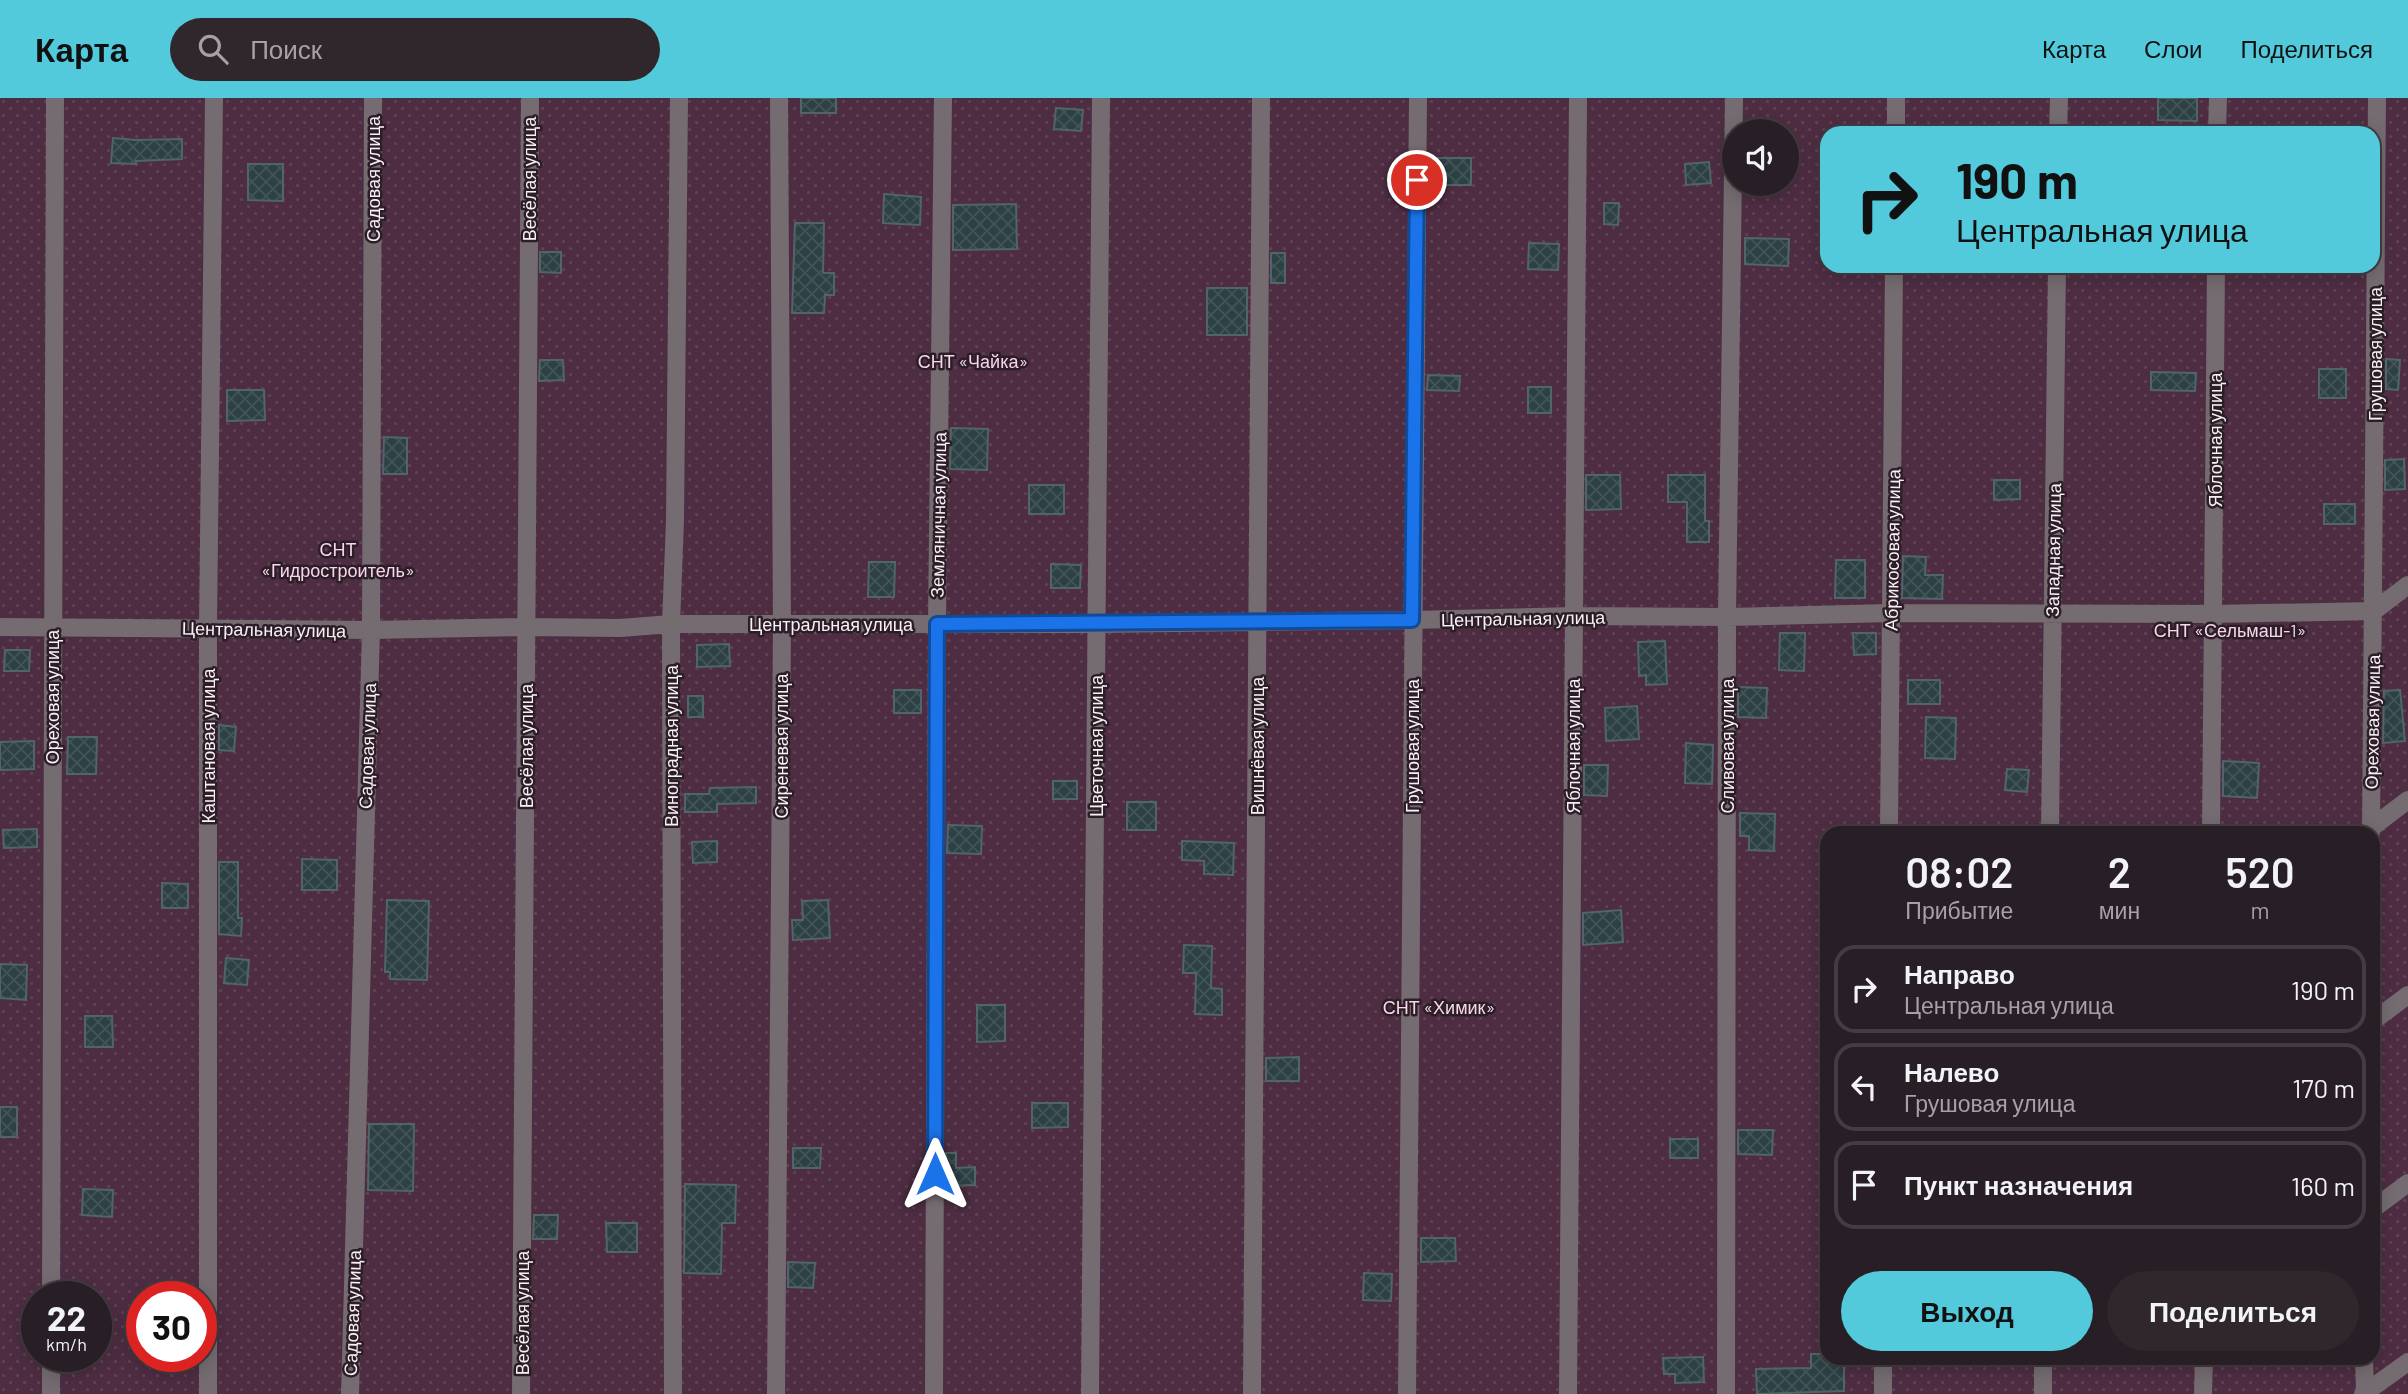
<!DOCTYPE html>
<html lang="ru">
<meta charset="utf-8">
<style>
:root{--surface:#281e25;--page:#30272d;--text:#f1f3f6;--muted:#a5a2a7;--line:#443c42;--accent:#53cadc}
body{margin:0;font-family:Barlow,sans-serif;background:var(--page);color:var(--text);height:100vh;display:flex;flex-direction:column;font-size:26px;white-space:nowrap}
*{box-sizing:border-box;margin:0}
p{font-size:23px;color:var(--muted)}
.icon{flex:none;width:38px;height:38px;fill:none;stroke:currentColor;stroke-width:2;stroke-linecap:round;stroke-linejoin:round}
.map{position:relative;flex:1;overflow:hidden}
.sheet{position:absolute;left:1820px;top:728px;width:560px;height:539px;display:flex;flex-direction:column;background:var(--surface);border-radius:21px;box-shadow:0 4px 18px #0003,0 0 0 2px var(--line)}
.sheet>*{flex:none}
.hud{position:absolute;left:1820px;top:28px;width:560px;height:147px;border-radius:21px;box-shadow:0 4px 18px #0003,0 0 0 2px var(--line);background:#53cadc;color:#111;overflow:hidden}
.buttons{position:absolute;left:1722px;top:21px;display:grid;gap:14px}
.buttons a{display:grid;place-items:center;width:77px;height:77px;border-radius:50%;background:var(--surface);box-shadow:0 4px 18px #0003,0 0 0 2px var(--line);font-size:35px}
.speed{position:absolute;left:21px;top:1183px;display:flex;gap:14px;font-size:35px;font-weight:700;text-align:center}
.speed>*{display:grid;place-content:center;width:91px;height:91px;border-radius:50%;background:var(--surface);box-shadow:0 4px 18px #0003,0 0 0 2px var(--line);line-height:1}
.speed small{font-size:18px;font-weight:400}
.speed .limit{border:10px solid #d22;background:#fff;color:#111}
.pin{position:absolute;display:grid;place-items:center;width:60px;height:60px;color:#fff;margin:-30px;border:4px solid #fff;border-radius:50%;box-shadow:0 2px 7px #0007}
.me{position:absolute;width:77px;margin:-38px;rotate:0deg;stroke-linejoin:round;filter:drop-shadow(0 0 5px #0008)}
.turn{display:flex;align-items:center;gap:24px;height:147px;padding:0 21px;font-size:32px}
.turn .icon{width:91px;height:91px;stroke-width:2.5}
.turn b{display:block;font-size:49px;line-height:60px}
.eta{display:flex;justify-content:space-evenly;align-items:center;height:119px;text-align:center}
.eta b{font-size:42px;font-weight:600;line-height:49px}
.button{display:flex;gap:14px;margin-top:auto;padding:14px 21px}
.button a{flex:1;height:80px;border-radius:42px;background:var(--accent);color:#111;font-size:28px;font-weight:600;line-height:80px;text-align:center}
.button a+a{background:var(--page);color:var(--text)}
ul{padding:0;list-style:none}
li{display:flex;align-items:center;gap:21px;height:88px;margin:0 14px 10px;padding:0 7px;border:4px solid var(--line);border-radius:21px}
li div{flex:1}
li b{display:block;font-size:26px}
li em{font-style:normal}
header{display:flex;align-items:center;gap:42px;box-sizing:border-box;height:98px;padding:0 35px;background:var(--accent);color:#111}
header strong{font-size:33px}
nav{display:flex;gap:38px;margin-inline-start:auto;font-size:24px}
.search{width:490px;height:63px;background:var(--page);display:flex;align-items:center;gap:18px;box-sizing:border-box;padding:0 24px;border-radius:38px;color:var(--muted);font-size:26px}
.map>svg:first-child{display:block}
.park{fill:url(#park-dots);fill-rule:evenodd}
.building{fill:url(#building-cross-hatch);stroke:#506569;stroke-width:2}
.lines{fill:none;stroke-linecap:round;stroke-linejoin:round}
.minor{stroke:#746c71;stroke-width:18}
.route-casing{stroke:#114b97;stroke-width:18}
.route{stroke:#1a73e8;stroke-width:12}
.labels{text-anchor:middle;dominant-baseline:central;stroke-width:5;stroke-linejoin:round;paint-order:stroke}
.street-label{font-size:18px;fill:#f9eff5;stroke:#2c1e27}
.park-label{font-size:18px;fill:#f8d5ea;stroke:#2c1e27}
</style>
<header>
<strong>Карта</strong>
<div class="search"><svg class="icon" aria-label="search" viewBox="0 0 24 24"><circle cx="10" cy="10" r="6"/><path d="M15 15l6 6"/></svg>Поиск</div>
<nav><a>Карта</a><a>Слои</a><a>Поделиться</a></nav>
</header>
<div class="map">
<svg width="2408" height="1296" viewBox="0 0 2408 1296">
<defs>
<pattern id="park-dots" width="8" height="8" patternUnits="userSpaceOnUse" patternTransform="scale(1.75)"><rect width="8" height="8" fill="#4e2d42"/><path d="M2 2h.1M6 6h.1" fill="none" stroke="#604255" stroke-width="1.8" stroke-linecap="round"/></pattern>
<pattern id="building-cross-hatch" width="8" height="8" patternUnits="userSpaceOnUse" patternTransform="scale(1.75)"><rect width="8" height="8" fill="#2d4144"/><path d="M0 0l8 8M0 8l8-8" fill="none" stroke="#425456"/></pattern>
</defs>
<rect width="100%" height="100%" fill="#362831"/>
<path class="park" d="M0,0h2408v1296h-2408zM1734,33h53v53h-53zM1827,35h546v133h-546zM1827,735h546v525h-546zM37,1199h59v59h-59zM142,1199h59v59h-59z"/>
<path class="building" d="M801,0h35v15h-35z
M2158,0h39v23l-39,-1z
M1056,10l27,2 -2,21 -27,-2z
M113,40l23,2 46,-1v20l-46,2v3l-25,-1z
M1436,60h35v27h-35z
M1709,64l2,21 -25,2 -1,-21z
M248,66h35v37l-35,-1z
M884,96l37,3 -1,28 -37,-2z
M1604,105h15l-1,22 -14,-1z
M1016,106l1,45 -64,1v-45z
M795,125h29l-1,50h11v22h-9l-1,18h-32z
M1745,140l44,1 -1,27 -43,-2z
M1529,145l30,1 -1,26 -30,-1z
M540,154h21v21l-21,-1z
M1271,155h14v30h-14z
M1207,190h40v47h-40z
M2386,261l14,1 -2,30 -12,-1z
M540,262h23l1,20 -25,1z
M2319,271h27v29h-27z
M2151,274l45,1 -1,18 -44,-1z
M1428,277l32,1 -1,15 -32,-1z
M1528,289h23v26h-23z
M227,292h37l1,30 -38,1z
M951,330l37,1 -1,41 -37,-1z
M384,339l23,1v36h-24z
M2404,361l1,30 -20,1v-30z
M1586,377h34l1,34 -35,1z
M1668,377h37v46h4v21h-22v-40h-19z
M1994,382h26v19l-26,1z
M1029,387h35v29h-35z
M2324,406h31v20h-31z
M1903,458l23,1 -1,18h18l-1,24 -40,-1z
M1836,462h29v38h-30z
M869,464h26l-1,35h-26z
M1051,466l30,1 -1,23h-29z
M1780,535h25l-1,38 -25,-1z
M1853,535h23v21l-22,1z
M1665,543l2,43 -21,1v-10l-7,1 -1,-34z
M729,546l1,22 -33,1v-22z
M5,552h25l-1,21h-25z
M1908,582h32v24h-32z
M1738,589l29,1 -1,30 -28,-1z
M894,592h27v23h-27z
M2400,592l5,51 -22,2 1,-52z
M688,598h15v21h-15z
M1637,608l2,33 -33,2 -1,-33z
M1926,619l30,1 -1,41 -30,-1z
M219,627l17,2 -2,24 -15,-1z
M68,639h29l-1,37h-29z
M34,643v28l-34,1v-28z
M1686,645l27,2 -1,39 -27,-1z
M2223,663l36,2 -2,35 -34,-2z
M1584,667h24l-1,31 -23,-1z
M2007,671l22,1 -2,22 -22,-2z
M1053,683h24v18h-24z
M756,689v16l-39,1v8h-32v-18h24l1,-6z
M1127,704h29v28h-29z
M1740,715l35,1 -1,37 -25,-1v-14h-9z
M948,727l34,1 -1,28 -34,-1z
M37,731v18l-33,1 -1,-18z
M717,743v21l-24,1 -1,-21z
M1182,743l52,2 -1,32 -29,-1v-13l-22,-1z
M302,761l35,1v30h-35z
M219,764h19v56h4l-1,18 -22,-2z
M162,785l26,1v24h-26z
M387,802l42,1 -2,79 -37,-1v-7h-5z
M828,802l2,38 -37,2 -1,-20h11l-1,-19z
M1621,812l2,32 -40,3v-32z
M1184,847l28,1 -1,42 11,1v26l-27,-1 1,-41h-13z
M226,860l23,2 -2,25 -23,-2z
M0,866l27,1 -1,35 -26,-2z
M977,907h28v36l-28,1z
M85,918h27l1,31h-28z
M1299,959v24h-33v-23z
M1032,1005h36v24l-36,1z
M0,1009h17v30h-17z
M369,1026h45l-1,67 -45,-1z
M1738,1032h35l-1,25 -34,-1z
M1670,1041h28v19h-28z
M793,1050h28l-1,20h-27z
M946,1055h10v15l19,-1v18l-29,1z
M685,1086l51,1 -1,38h-13l-1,51 -37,-1z
M83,1091l30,1 -1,27 -30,-2z
M534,1117h24l-1,24h-24z
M606,1125h31v29h-30z
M1421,1140h34l1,23 -35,1z
M788,1164l27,1 -2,25 -25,-1z
M1364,1175l28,1 -1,27 -28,-1z
M1811,1256h16v4h17v33l-87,3 -1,-25 55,-1z
M1703,1259l1,25 -29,1v-9h-11l-1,-16z"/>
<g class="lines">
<path class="minor" d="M1896,35v-35
M2058,35l1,-35
M2217,35l1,-35
M0,529l371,3 156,-3 93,1 51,-4h426l315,-4 162,-4 153,1 164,-4 322,1 161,-3 34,-26
M2371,730l37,-28
M1889,735l5,-567
M2050,735l7,-567
M2211,735l5,-567
M2371,735l6,-735
M2373,923l35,-26
M2373,1111l35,-26
M51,1199l4,-1199
M2364,1260l1,33
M51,1296v-38
M208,1296v-766l6,-530
M350,1296l21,-764 2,-532
M521,1296l9,-1296
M673,1296l-2,-770 4,-104 4,-422
M776,1296l6,-768 -3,-528
M934,1296l3,-770 6,-526
M1090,1296l11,-1296
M1252,1296l9,-1296
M1407,1296l11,-1296
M1568,1296l10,-1296
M1726,1296l1,-777 7,-519
M1883,1296v-36
M2043,1296v-36
M2203,1296l1,-36
M2363,1296l45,-32"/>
</g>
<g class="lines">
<defs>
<path id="route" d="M935,1076l2,-550 475,-4 5,-440"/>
</defs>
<use href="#route" class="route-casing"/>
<use href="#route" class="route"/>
</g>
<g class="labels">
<g class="street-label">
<text transform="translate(373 81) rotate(-90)">Садовая улица</text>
<text transform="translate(529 81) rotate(-90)">Весёлая улица</text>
<text transform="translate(2375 256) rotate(-90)">Грушовая улица</text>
<text transform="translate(2215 342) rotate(-90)">Яблочная улица</text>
<text transform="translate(938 417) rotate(-89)">Земляничная улица</text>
<text transform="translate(1892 452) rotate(-89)">Абрикосовая улица</text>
<text transform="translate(2053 452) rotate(-89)">Западная улица</text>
<text transform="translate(1523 520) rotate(-1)">Центральная улица</text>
<text x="831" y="526">Центральная улица</text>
<text transform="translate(264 531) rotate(1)">Центральная улица</text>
<text transform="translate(52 599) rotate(-90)">Ореховая улица</text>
<text transform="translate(2372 624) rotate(-89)">Ореховая улица</text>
<text transform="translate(208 648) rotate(-90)">Каштановая улица</text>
<text transform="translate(367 648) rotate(-88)">Садовая улица</text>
<text transform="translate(526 648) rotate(-90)">Весёлая улица</text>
<text transform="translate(671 648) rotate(-90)">Виноградная улица</text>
<text transform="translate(781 648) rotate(-90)">Сиреневая улица</text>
<text transform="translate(1096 648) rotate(-90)">Цветочная улица</text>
<text transform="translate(1257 648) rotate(-90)">Вишнёвая улица</text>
<text transform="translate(1412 648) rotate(-90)">Грушовая улица</text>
<text transform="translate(1573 648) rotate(-90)">Яблочная улица</text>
<text transform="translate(1727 648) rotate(-90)">Сливовая улица</text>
<text transform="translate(352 1215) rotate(-88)">Садовая улица</text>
<text transform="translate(522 1215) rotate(-90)">Весёлая улица</text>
</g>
<g class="park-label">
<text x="973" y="263">СНТ «Чайка»</text>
<text x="338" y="451">СНТ<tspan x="338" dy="21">«Гидростроитель»</tspan></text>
<text x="2230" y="532">СНТ «Сельмаш-1»</text>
<text x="1439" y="909">СНТ «Химик»</text>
</g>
</g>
</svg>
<div class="buttons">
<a><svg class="icon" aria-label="sound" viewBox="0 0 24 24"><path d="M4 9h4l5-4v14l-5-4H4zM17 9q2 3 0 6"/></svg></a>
</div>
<div class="speed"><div>22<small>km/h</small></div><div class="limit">30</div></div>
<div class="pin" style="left:1417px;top:82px;background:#d93025"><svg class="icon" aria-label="arrive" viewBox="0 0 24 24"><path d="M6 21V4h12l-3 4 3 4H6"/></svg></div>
<svg class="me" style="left:935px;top:1076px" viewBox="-20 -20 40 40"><path d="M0-17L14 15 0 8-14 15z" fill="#1a73e8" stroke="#fff" stroke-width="4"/></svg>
<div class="hud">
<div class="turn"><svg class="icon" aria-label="right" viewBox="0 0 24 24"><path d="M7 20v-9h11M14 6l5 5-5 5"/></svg><div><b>190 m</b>Центральная улица</div></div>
</div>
<section class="sheet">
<div class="eta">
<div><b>08:02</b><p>Прибытие</p></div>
<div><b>2</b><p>мин</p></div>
<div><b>520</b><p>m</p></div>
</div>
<ul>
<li><svg class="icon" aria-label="right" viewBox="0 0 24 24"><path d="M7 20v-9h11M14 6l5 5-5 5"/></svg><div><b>Направо</b><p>Центральная улица</p></div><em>190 m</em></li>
<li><svg class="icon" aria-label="left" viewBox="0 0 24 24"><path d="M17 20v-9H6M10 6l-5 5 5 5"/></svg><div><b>Налево</b><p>Грушовая улица</p></div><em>170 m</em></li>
<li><svg class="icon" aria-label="arrive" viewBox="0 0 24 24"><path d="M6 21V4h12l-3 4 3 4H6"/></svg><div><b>Пункт назначения</b></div><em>160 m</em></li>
</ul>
<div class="button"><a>Выход</a><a>Поделиться</a></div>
</section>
</div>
